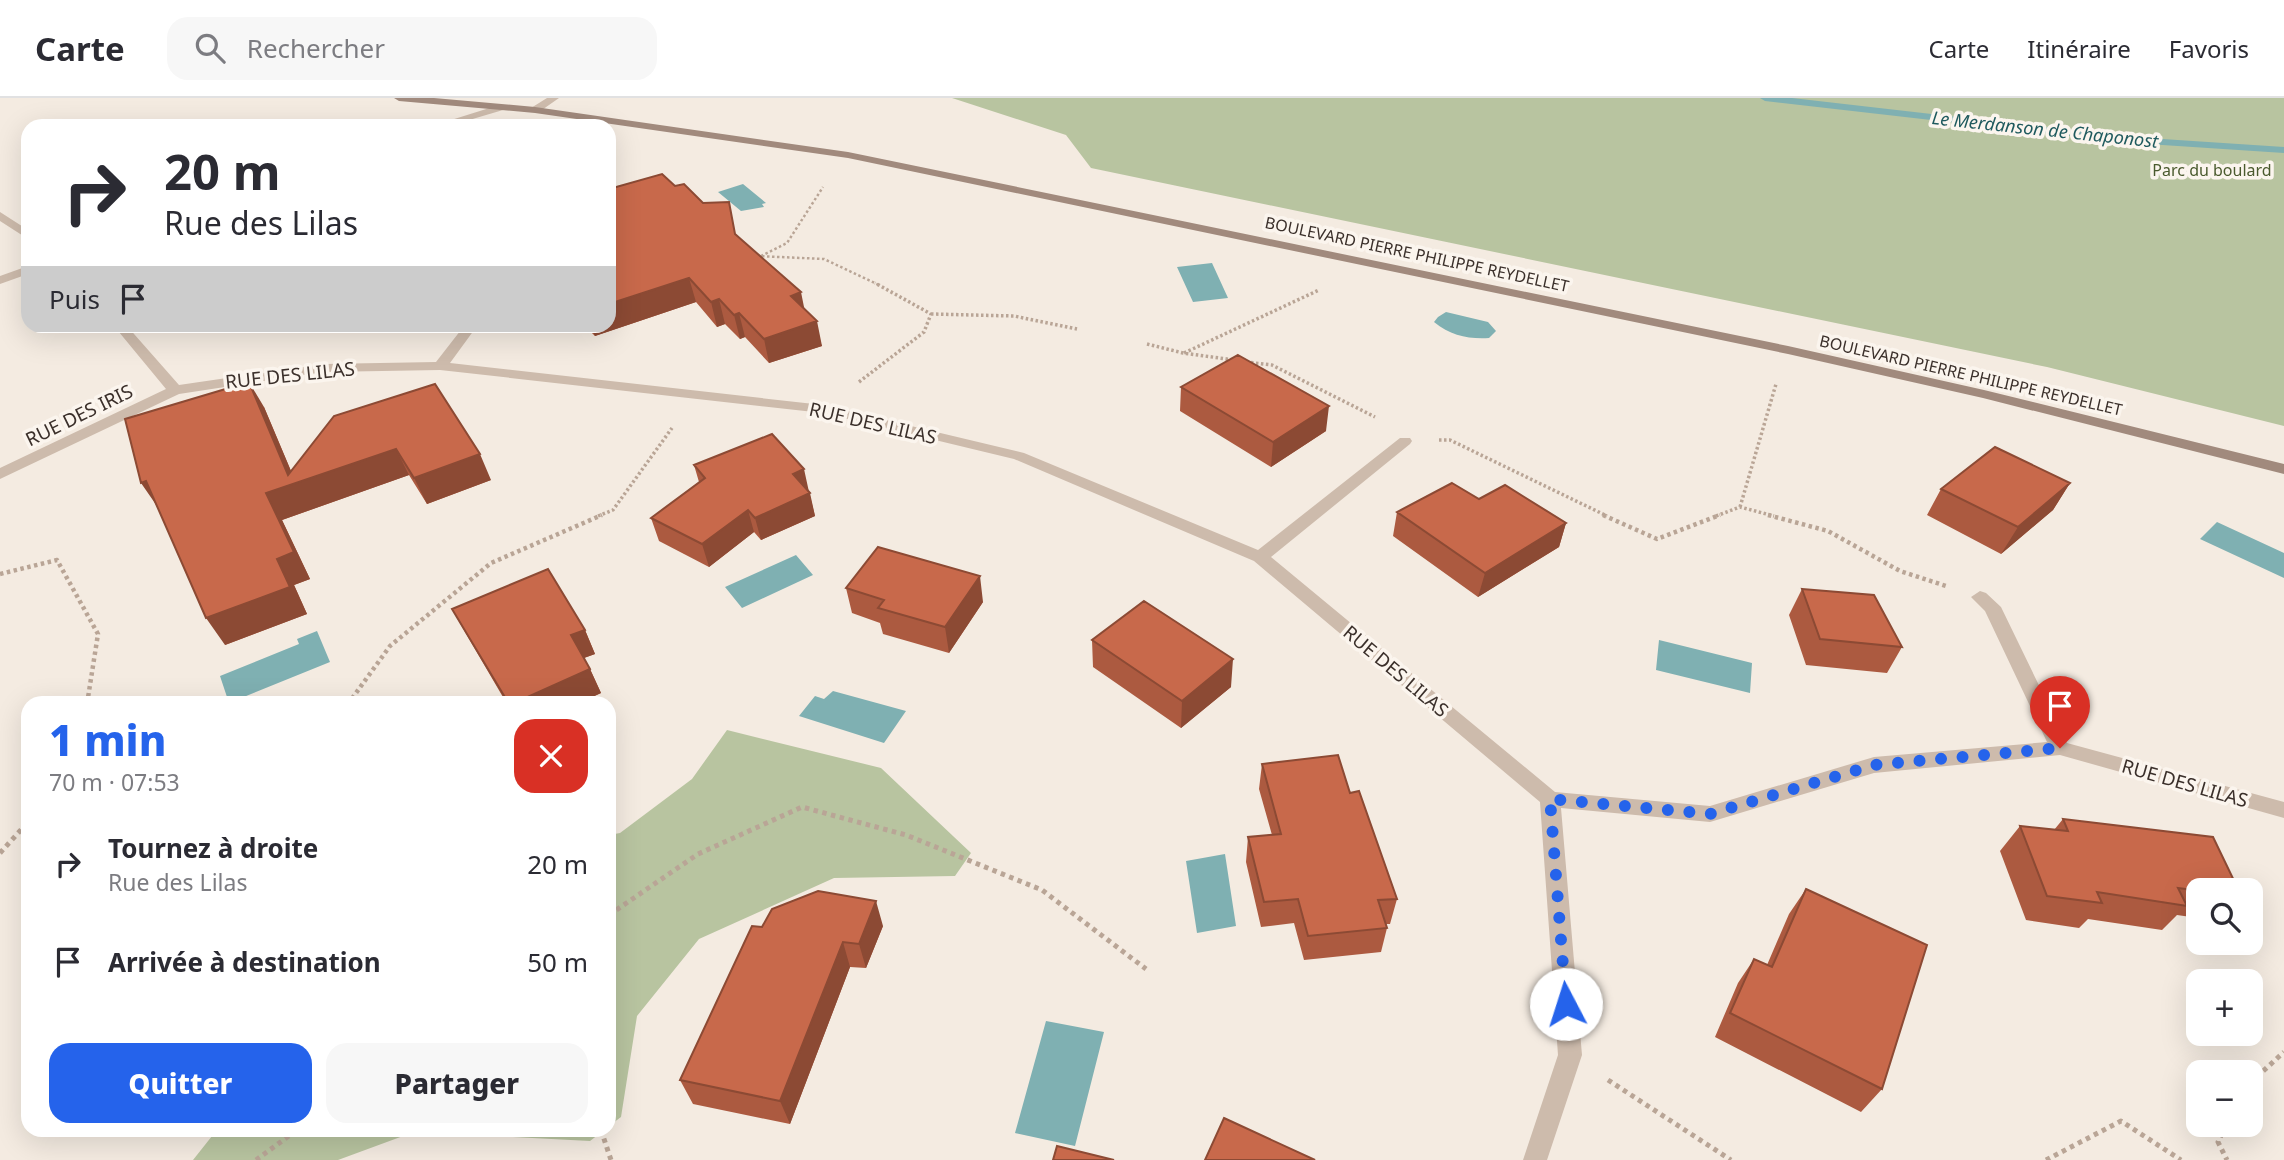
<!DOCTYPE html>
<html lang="fr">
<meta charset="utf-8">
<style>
:root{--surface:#fff;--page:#f7f7f7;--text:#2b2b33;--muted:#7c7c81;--line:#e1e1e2;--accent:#2563eb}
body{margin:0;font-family:"Noto Sans",sans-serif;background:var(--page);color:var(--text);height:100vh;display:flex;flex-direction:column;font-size:26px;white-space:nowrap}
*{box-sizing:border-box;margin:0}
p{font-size:23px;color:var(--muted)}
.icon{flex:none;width:38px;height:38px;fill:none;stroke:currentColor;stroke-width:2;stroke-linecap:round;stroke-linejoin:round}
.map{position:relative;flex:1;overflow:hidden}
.panel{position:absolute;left:21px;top:598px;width:595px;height:441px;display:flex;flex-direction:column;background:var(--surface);border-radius:21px;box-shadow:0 7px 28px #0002}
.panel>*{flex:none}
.hud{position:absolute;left:21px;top:21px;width:595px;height:214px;border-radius:21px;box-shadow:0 7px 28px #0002;background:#fff;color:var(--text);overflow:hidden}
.fabs{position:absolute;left:2186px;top:780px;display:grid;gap:14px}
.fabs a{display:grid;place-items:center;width:77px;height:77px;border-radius:14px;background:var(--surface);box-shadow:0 7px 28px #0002;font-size:35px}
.pin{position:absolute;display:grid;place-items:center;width:60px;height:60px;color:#fff;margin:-72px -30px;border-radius:50% 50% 50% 0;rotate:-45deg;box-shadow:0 0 7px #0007}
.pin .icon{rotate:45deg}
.me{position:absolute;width:77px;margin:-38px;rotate:355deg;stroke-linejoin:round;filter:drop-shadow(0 0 5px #0008)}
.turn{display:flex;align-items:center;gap:24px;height:147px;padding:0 28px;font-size:32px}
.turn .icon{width:91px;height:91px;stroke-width:2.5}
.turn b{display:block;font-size:49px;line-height:60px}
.then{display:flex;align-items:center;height:66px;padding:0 28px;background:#0003;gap:14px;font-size:26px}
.round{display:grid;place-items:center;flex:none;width:74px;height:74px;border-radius:21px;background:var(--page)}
.head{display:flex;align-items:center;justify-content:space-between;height:119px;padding:0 28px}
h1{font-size:42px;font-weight:800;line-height:52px;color:var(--accent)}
.button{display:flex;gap:14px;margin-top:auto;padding:14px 28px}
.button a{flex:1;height:80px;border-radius:21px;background:var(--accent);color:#fff;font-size:28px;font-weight:800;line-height:80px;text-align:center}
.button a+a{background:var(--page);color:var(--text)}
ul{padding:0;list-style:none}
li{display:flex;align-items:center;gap:21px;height:98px;padding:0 28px}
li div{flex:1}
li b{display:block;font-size:26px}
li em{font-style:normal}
header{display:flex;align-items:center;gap:42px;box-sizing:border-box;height:98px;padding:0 35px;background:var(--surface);border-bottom:2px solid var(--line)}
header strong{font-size:33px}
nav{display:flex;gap:38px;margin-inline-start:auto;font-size:24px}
.search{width:490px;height:63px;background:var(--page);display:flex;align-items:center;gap:18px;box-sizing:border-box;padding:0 24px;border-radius:21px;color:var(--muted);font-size:26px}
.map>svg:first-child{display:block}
.green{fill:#b8c4a0}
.water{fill:#7fb0b2}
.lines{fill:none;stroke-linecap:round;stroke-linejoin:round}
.stream{fill:#7fb0b2;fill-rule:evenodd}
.path-far3{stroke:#b9a596;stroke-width:2.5;stroke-dasharray:2.5 2.5;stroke-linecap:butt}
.path-far2{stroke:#b9a596;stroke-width:3.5;stroke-dasharray:2.5 2.5;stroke-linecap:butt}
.path-far1{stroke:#b9a596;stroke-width:4.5;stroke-dasharray:3.5 3.5;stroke-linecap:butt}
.path{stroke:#b9a596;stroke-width:5;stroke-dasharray:4.5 4.5;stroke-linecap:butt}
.street{fill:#cdbbac;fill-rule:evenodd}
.secondary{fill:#a18a7d;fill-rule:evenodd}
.wall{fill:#ac5a40}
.shaded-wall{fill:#8c4a34}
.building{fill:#c8694b;stroke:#8c4a34;stroke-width:2}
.route{stroke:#2563eb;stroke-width:12;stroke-dasharray:0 21.6}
.labels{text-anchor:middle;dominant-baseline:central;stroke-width:7;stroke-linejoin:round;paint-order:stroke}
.far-park-label{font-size:16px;fill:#4a5a2e;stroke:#fbf5ee}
.far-street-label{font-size:16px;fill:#3b302b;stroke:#fbf5ee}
.far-water-label{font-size:18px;font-style:italic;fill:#1f5a5e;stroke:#fbf5ee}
.street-label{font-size:19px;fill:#3b302b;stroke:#fbf5ee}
</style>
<header>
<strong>Carte</strong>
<div class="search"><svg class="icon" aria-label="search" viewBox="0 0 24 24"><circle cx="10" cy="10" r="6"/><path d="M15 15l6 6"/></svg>Rechercher</div>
<nav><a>Carte</a><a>Itinéraire</a><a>Favoris</a></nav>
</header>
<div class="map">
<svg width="2284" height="1062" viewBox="0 0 2284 1062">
<rect width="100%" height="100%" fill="#f4ebe1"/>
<path class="green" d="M952,0h1332v328l-237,-59 -956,-199 -25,-33z
M727,632l154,38 90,85 -16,23 -121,2 -135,61 -62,77 -16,101 -12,9v-291l11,-2 72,-54z
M216,1033v-1l387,1 -13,10 -176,-9 -76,28h-145z"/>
<path class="water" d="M743,86l23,19 -4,1 2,3 -23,4 -23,-19z
M1212,165l16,35 -35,4 -16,-35z
M1446,214l42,10 8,9 -7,7c-21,1 -38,-2 -55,-16l4,-5z
M2217,424l67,31v25l-84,-39z
M796,457l17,20 -71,33 -17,-21z
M317,533l13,31 -101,41 -9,-27 79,-32 -2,-5z
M1659,542l93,23 -2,30 -94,-23z
M833,593l73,20 -22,32 -85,-27 16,-20 9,3z
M1225,756l11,72 -39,7 -11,-72z
M1046,923l58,11 -29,114 -60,-13z"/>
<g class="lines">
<path class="stream" d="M1760,0h32l340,39 152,10v6l-152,-10 -367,-42z"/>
<path class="path-far3" d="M757,158l67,3 55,26
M761,158l26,-13 36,-56"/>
<path class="path-far2" d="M931,216l83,2 63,13
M1147,246l36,9 51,7
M1184,255l135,-63
M1246,264l26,3 103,52
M859,284l65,-50 7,-18 -56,-31
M1439,342h11l157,76
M1740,409l36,-123
M598,418l15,-6 59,-82
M1716,418l24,-9 34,9"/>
<path class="path-far1" d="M1603,417l54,24 63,-24
M1768,417l60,16 72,40 46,15
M0,476l57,-14 41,74 -11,70
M348,606l42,-58 101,-83 111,-48"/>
<path class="path" d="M0,755l28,-31
M609,817l89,-61 104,-47 104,28 136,55 104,79
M1608,982l123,80
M2250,985l34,-31
M2226,1027l-8,17 9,18
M601,1032l10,30
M256,1062l41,-30
M2046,1062l75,-39 60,39"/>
<path class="street" d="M547,0h12l-20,14h-8v-4z
M499,7l4,1v4l-54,16h-17z
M0,114l28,18v9l-28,-18z
M28,168v8l-28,10v-8z
M114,228h13l52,59 145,-21 112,-2 28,-36h13l-27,37 373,42 201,48 234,97 142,-112h10l2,3 -2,3 -139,113 284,235 155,14 164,-49 173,-15 -62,-131 -14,-14 9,-6 6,2 15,14 66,136 217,59v16l-224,-63 -186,18 -164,49 -149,-14 21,247 -35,105h-24l35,-105 -18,-253 -286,-241 -240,-102 -191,-46 -383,-43 -116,2 -145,22 -179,85v-11l166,-79z"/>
<path class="secondary" d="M394,0h40l101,9 313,45 940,194 196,44 300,74v10l-301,-76 -195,-44 -940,-196 -313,-45 -136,-12z"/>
</g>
<path class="wall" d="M675,88l62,49 68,75 17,36 -53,17 -24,-26 -5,2 -15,-15 -8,3 -21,-25 -101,34 -10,-10h24z
M1181,289l145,44 -55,36 -91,-56z
M264,309l27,64 43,-55 157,64 -64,24 -18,-29 -127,45 28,59 -16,6 13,29 -82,31z
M694,367l115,27 6,24 -54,24 -7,-8 -45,35 -50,-26 -8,-23 48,-36z
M2070,385l-17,27 -52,44 -74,-39 14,-26z
M1479,401l87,24 -7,24 -81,50 -85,-61 4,-24z
M846,490l137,14 -34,51 -66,-19 -3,-11 -28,-10z
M1802,491l100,58 -15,26 -81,-8 -17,-50z
M452,511l133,21 10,24 -11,4 6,11 11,24 -24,11h-70l-42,-72z
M1092,542l139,47 -50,41 -88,-61z
M1262,666l88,29 47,106 -7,25h-4l1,4 -6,24 -77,8 -10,-37 -33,4 -15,-65 2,-25 24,-2 -13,-46z
M2063,721l135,72v27l-21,-3 -15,15 -74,-11 -9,9 -53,-8 -26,-69 20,-25 34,4z
M1806,791l76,200 -21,23 -146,-75 23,-54 16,-24 13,6 22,-51z
M883,828l-17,42 -16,-1 -60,157 -97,-20 -13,-24 82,-153z"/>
<path class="shaded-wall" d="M689,180l7,24 -101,34 -4,-10h18v-22z
M801,194l5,25 -15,-21z
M719,201l6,25 -8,3 -6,-25z
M739,215l6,24 -5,2 -6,-24z
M817,223l5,25 -53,17 -5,-24z
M249,284l15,25 32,76 100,-34 13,26 -127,45 28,59 -16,6 13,29 -82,31 -19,-27 60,-125 22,-18z
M1329,308l-3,25 -55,36 2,-25z
M480,356l11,26 -64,24 -13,-26z
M804,371l5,23 -16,-18z
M146,383l13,28 -18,-26z
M2070,385l-17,27 -52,44 17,-27z
M810,395l5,23 -54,24 -6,-22z
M748,412l6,22 -45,35 -7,-23z
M1566,425l-7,24 -81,50 7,-24z
M980,478l3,26 -34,51 -4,-26z
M585,532l10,24 -14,5 -10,-24z
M1233,561l-2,28 -50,41 1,-27z
M590,571l11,24 -24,11h-65z
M876,803l7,25 -17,42 -7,-24z
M843,844l7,25 -60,157 -10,-23z"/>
<path class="building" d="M662,76l13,12 9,-2 19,19 26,-1 6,32 66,58 -10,4 26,25 -53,18 -25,-26 -5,2 -15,-16 -8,3 -22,-24 -80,26v-115z
M1238,257l91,51 -56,36 -92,-55z
M249,284l39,93 46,-59 101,-32 45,70 -66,24 -18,-29 -130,44 28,59 -17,7 13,28 -84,31 -60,-137 -5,2 -16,-64z
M772,336l32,35 -11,5 17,19 -55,25 -7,-8 -46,34 -51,-26 54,-40 -11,-13z
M1995,349l75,36 -52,44 -77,-38z
M1452,385l27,16 26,-14 61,38 -81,50 -88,-61z
M878,449l102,29 -35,51 -67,-19 6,-8 -38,-12z
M548,471l37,61 -14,5 19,34 -78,35h-3l-57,-95z
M1802,491l72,6 28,52 -82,-8z
M1144,503l89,58 -51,42 -90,-61z
M1338,657l12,38 9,-2 38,108 -19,1 9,28 -79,8 -10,-37 -34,3 -16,-65 33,-3 -19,-70z
M2063,721l150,18 26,54h-38l-23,-3 9,18 -90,-14 5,11 -55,-7 -27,-70 48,5z
M1806,791l121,56 -45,144 -152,-76 24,-54 18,8z
M818,793l58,10 -17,43 -16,-2 -63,159 -100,-21 72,-154 10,1 10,-18z
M1224,1020l91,42h-110z
M1057,1048l57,14h-61z"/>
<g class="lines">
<path class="route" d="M1566,906l-16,-205 160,15 164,-49 186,-17"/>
</g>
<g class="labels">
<g class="far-park-label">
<text x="2212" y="72">Parc du boulard</text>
</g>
<g class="far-street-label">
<text transform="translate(1417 156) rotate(12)">BOULEVARD PIERRE PHILIPPE REYDELLET</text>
<text transform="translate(1971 277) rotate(13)">BOULEVARD PIERRE PHILIPPE REYDELLET</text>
</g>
<g class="far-water-label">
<text transform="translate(2045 31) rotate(6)">Le Merdanson de Chaponost</text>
</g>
<g class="street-label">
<text transform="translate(290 277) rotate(-6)">RUE DES LILAS</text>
<text transform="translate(79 317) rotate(-26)">RUE DES IRIS</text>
<text transform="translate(873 325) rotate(13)">RUE DES LILAS</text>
<text transform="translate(1396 573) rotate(40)">RUE DES LILAS</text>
<text transform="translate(2185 685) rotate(16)">RUE DES LILAS</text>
</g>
</g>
</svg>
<div class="fabs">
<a><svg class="icon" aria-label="search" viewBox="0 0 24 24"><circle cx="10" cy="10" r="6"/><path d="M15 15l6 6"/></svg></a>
<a>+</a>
<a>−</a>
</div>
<div class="pin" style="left:2060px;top:650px;background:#d93025"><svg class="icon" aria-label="arrive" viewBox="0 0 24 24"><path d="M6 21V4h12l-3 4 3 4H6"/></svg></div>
<svg class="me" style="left:1566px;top:906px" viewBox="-20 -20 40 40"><circle r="19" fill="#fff"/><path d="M0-13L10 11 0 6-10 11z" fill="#2563eb"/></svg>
<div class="hud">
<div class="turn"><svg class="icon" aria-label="right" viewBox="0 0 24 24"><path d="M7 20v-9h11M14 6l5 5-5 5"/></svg><div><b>20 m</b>Rue des Lilas</div></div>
<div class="then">Puis<svg class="icon" aria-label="arrive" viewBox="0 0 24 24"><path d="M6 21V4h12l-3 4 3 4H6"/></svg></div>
</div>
<section class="panel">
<div class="head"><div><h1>1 min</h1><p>70 m · 07:53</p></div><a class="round" style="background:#d93025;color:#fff"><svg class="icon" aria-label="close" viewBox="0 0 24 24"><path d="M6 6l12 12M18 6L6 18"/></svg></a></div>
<ul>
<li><svg class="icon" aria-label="right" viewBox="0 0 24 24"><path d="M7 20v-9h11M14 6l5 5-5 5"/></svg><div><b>Tournez à droite</b><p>Rue des Lilas</p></div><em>20 m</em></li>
<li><svg class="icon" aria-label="arrive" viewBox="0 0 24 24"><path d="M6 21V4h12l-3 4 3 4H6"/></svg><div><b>Arrivée à destination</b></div><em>50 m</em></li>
</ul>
<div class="button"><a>Quitter</a><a>Partager</a></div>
</section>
</div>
